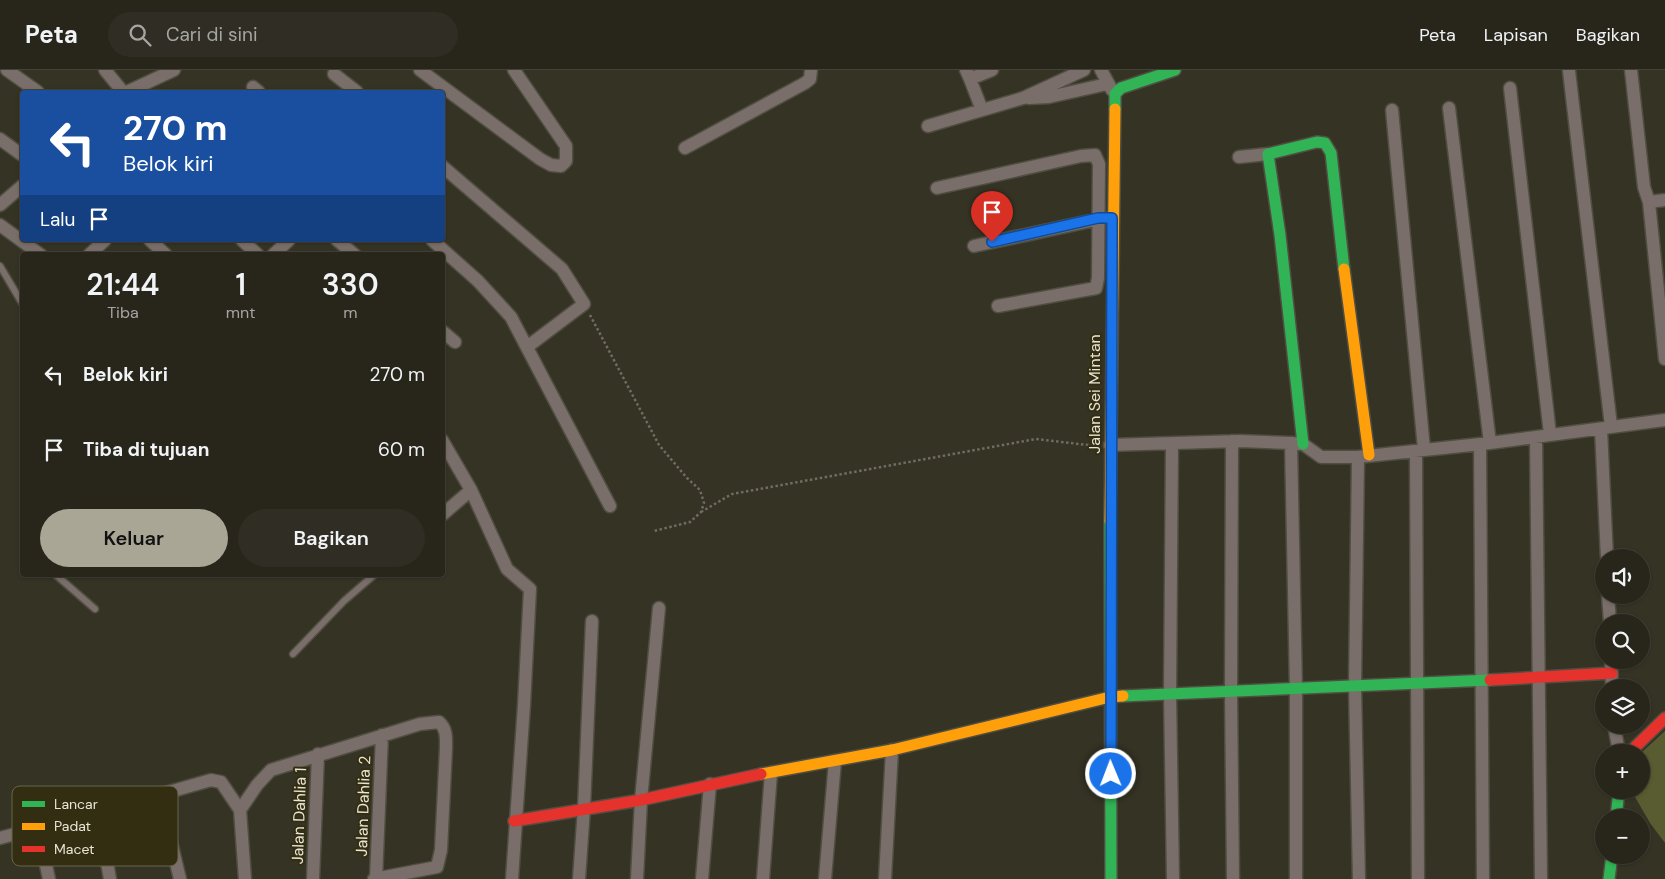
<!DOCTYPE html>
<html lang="id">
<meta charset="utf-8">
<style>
:root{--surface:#28261b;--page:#302e24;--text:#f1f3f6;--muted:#a5a5a3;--line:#44433a;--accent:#a9a696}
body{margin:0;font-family:"DM Sans",sans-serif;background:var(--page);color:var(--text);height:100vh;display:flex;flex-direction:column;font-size:19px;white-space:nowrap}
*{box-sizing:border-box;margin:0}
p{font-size:16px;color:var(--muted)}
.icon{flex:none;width:28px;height:28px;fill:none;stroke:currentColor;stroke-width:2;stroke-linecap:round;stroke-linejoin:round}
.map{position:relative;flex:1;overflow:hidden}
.panel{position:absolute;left:20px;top:182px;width:425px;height:325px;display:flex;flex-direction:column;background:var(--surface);border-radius:5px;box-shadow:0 1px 4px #0004,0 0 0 1px var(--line)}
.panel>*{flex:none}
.guide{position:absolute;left:20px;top:20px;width:425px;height:152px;border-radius:5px;box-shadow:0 1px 4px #0004,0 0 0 1px var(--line);background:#1a4fa0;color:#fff;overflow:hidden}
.tools{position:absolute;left:1595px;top:479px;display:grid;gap:10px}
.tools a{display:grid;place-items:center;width:55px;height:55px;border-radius:50%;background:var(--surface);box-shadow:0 1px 4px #0004,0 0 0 1px var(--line);font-size:25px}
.pin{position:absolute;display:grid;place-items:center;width:42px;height:42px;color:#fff;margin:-51px -21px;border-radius:50% 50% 50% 0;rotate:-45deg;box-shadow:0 0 5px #0007}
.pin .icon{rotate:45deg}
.me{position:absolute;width:55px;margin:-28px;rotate:359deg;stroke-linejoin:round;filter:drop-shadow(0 0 4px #0008)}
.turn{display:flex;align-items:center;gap:18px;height:105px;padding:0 20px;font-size:22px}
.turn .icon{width:65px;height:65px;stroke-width:2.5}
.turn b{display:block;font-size:35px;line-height:42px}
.then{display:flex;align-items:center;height:48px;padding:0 20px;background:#0003;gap:10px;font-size:19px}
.eta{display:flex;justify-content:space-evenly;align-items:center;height:85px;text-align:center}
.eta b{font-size:30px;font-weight:600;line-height:35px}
.cta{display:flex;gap:10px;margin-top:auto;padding:10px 20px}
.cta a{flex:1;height:58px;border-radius:30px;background:var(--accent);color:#111;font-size:20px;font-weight:600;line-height:58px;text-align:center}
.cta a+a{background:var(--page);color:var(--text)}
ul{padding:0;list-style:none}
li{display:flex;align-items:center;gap:15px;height:75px;padding:0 20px}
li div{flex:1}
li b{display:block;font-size:19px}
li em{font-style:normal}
header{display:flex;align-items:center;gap:30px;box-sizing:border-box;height:70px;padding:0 25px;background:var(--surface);border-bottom:1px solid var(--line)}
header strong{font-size:24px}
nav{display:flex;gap:28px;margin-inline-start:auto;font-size:18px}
.search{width:350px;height:45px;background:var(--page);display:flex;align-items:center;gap:12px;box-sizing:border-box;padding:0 18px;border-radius:28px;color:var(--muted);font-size:19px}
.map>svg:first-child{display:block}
.green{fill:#595b30}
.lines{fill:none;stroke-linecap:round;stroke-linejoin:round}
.lane-casing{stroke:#504e42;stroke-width:9}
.street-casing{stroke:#504e42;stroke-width:15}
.fast-casing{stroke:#504e42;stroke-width:14}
.slow-casing{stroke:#504e42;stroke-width:14}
.jam-casing{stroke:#504e42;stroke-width:14}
.path{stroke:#726b64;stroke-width:2.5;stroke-dasharray:2.5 2.5;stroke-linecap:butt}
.lane{stroke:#796e69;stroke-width:6}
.street{stroke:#796e69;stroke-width:12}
.fast{stroke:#30b455;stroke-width:11}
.slow{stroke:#ff9f0a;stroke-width:11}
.jam{stroke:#e5322d;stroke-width:11}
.route-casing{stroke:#114b97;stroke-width:12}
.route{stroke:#1a73e8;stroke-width:9}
.labels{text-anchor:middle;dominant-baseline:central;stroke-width:4;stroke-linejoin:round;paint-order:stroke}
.street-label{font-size:16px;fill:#e7e4d4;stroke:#332e12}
.key{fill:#332e12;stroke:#69654c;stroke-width:1}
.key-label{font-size:14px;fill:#e7e4d4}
</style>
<header>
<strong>Peta</strong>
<div class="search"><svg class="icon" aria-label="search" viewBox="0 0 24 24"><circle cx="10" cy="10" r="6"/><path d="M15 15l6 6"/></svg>Cari di sini</div>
<nav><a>Peta</a><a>Lapisan</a><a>Bagikan</a></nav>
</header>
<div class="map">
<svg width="1665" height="809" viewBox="0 0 1665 809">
<rect width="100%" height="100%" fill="#353324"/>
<path class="green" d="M1665,661v112l-15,-20 -19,-33h10v-37z"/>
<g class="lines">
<defs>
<path id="lane" d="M0,196l22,37
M56,505l39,34
M293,584l51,-53 30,-26"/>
<path id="street" d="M7,0l31,22
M105,0l18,22
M420,0l120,89 11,6 10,1 5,-5v-15l-52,-76
M966,0l4,9 22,-9
M1101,0l11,20
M1631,0l13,117 5,15 16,157
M1569,1l42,355
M334,4l23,18
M970,9l12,31
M253,17l6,5
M1510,18l40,346
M127,22l47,-22
M1029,28l20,-1 58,-13
M1449,38l41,335
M1392,40l32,339
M928,56l95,-28 61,-28
M0,69l22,16
M685,78l120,-65 5,-4 1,-9
M1239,87l29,-3
M442,96l120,103 22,35 -57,43
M937,118l144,-32 14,-1 4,9 -1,114 -2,10 -98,18
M1649,132l16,-2
M0,135l22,-19
M0,155l41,30
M150,170l16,15
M242,170l16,15
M337,170l18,15
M432,170l46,41 33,36 99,189
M974,176l130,-28
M89,185l16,-15
M273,185l16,-15
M442,261l13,11
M1601,359l6,129
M1536,367l5,442
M442,370l29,50 36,79 23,20 -6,116 -12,174
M1232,371l-1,251 2,187
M1291,373l5,246v190
M1172,374l-2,251 3,184
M1480,374l3,435
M1110,375l130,-4 51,2 12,1 18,13h37l132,-14 175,-23
M1416,381l2,428
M1358,387l-3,230 4,192
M442,445l29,-25
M1608,525l2,27
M1611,590l1,28
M1614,655l5,27
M155,726l56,-16 10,2 19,28 5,69
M240,740l17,-25 14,-15 149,-46 19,-2c8,7 7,16 7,26l-5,102 -4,17 -63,12
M98,742l12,67
M0,768l38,-10
M49,809l-11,-51 117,-32 6,5 19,78
M313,809l5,-125
M376,809l6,-144
M579,809l5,-71 8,-187
M637,809l4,-79 18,-192
M702,809l8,-95
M763,809l8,-106
M825,809l10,-118
M885,809l7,-129"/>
<path id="fast" d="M1115,39v-15l6,-6 54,-18
M1303,374l-23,-209 -12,-81 49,-12 8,1 6,10 13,116
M1110,451l1,358
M1123,626l367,-16
M1616,748l3,-28
M1609,809l3,-24"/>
<path id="slow" d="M1344,199l25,186
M1110,451l5,-412
M761,704l131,-24 218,-53 13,-1"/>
<path id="jam" d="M1490,610l122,-7
M1630,682l35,-34
M514,751l127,-21 120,-26"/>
</defs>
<use href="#lane" class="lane-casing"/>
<use href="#street" class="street-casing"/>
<use href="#fast" class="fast-casing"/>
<use href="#slow" class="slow-casing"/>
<use href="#jam" class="jam-casing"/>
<path class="path" d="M590,245l69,130 28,33 13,12 4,13 -3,9 -11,10 -36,9
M701,442l31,-18 304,-55 60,7"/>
<use href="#lane" class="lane"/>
<use href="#street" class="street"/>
<use href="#fast" class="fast"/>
<use href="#slow" class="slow"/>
<use href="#jam" class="jam"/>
</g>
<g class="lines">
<defs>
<path id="route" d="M992,172l106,-24h14l-1,556"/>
</defs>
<use href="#route" class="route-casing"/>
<use href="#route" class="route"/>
</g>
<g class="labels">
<g class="street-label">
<text transform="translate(1094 324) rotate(-90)">Jalan Sei Mintan</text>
<text transform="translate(363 736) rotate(-88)">Jalan Dahlia 2</text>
<text transform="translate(299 746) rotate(-88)">Jalan Dahlia 1</text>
</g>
</g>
<rect x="12" y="716" width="166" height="80" rx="8" class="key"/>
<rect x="22" y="731" width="23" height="6" fill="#30b455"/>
<rect x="22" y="753" width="23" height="7" fill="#ff9f0a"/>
<rect x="22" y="776" width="23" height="6" fill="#e5322d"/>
<g class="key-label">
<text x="54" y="739">Lancar</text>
<text x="54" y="761">Padat</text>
<text x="54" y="784">Macet</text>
</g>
</svg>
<div class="tools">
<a><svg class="icon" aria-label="sound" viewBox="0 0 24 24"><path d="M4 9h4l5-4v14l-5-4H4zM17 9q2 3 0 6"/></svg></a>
<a><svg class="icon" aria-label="search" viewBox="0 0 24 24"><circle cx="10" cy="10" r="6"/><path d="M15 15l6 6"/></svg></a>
<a><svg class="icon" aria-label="layers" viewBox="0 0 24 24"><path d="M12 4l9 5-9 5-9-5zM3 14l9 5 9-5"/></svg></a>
<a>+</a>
<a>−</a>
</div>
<div class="pin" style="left:992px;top:172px;background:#d93025"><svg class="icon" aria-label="arrive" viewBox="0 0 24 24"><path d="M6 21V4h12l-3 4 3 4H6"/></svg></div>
<svg class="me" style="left:1111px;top:704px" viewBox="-20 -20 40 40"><circle r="17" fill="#1a73e8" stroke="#fff" stroke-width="3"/><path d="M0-11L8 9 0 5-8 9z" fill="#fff"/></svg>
<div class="guide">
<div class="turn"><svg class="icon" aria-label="left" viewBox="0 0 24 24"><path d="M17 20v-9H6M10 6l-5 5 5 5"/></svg><div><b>270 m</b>Belok kiri</div></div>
<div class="then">Lalu<svg class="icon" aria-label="arrive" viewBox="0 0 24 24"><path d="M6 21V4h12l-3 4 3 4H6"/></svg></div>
</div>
<section class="panel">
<div class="eta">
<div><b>21:44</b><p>Tiba</p></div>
<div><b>1</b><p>mnt</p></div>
<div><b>330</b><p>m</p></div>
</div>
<ul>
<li><svg class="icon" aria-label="left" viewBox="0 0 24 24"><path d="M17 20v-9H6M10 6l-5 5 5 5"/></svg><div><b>Belok kiri</b></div><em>270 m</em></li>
<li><svg class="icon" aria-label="arrive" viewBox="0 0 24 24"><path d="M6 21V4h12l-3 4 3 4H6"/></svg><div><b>Tiba di tujuan</b></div><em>60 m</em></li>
</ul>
<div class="cta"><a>Keluar</a><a>Bagikan</a></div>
</section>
</div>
